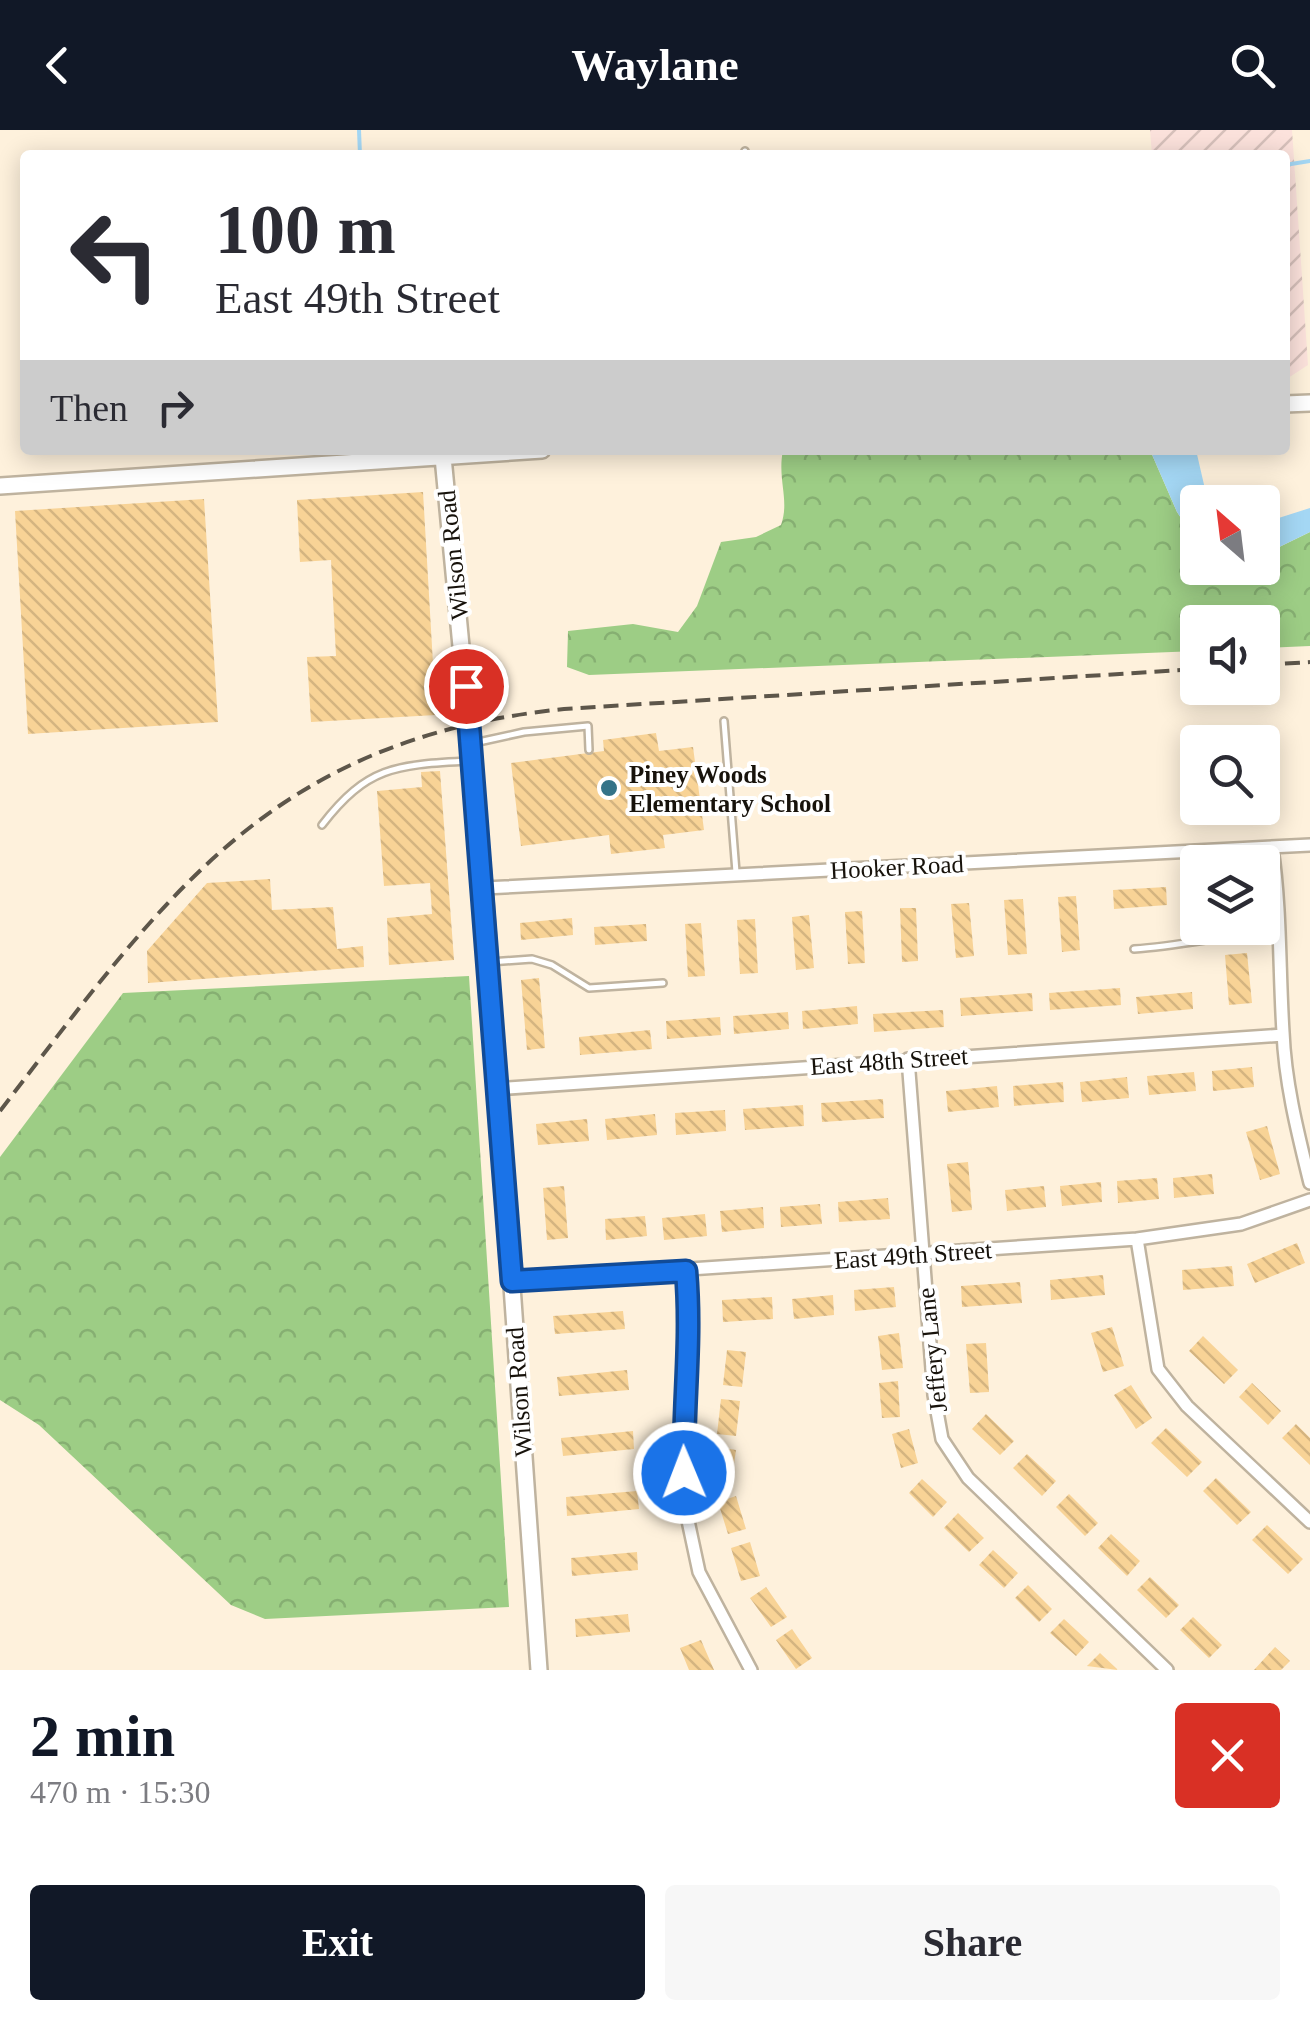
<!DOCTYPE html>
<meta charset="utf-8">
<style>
:root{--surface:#fff;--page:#f7f7f7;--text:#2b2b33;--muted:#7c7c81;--accent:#111827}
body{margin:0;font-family:"Times New Roman",serif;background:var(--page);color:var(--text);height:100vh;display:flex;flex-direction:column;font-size:38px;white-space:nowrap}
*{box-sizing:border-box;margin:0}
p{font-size:32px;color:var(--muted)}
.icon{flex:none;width:55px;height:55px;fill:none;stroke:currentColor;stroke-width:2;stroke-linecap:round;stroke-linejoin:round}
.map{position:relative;height:1540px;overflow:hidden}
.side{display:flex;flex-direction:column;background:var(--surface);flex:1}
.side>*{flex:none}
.banner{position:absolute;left:20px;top:20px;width:1270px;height:305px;border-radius:10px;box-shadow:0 5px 25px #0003;background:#fff;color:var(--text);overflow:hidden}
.needle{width:65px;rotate:332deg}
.buttons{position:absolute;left:1180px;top:355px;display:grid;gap:20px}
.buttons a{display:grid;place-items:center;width:100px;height:100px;border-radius:10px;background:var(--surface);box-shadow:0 5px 25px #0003;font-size:50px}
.pin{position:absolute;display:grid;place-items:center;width:85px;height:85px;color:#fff;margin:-42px;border:5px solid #fff;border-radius:50%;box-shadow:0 2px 10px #0007}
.me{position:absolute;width:110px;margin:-55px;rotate:359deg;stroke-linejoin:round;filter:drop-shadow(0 0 8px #0008)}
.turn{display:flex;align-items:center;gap:35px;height:210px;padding:0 30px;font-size:45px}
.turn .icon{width:130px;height:130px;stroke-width:2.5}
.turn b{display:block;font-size:70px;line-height:85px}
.then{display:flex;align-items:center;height:95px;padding:0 30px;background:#0003;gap:20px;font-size:38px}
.round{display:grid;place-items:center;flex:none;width:105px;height:105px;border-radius:10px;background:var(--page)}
.headline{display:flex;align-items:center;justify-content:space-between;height:170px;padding:0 30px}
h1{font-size:60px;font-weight:700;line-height:75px;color:var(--accent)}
.cta{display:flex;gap:20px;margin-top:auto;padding:20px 30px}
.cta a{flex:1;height:115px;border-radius:10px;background:var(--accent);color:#fff;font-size:40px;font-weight:700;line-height:115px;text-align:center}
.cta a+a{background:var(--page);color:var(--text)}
header{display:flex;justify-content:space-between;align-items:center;height:130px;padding:0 30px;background:var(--accent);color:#fff;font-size:45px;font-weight:700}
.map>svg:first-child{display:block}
.industrial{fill:url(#industrial-furrows)}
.forest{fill:url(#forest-crowns)}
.water{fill:#a4d7f4}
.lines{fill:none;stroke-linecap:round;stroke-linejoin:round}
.stream{stroke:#a4d7f4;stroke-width:4}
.building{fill:url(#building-back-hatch)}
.lane-casing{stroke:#bfb39f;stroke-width:10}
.street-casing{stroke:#bfb39f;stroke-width:16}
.secondary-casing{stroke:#bfb39f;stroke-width:20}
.lane{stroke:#fff;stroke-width:5}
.street{stroke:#fff;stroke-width:11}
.secondary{stroke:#fff;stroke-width:15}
.rail{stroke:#5d564a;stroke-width:4;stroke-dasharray:15 8;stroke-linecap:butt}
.route-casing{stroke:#114b97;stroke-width:25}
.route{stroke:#1a73e8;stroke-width:18}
.poi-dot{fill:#347388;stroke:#fff;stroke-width:4}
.labels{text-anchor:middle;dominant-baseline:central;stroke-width:8;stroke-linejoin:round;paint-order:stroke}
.street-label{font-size:25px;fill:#17120b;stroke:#fff}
.poi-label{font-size:25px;font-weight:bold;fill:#17120b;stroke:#fff;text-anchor:start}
</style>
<header><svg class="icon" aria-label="back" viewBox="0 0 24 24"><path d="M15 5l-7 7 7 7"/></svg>Waylane<svg class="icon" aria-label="search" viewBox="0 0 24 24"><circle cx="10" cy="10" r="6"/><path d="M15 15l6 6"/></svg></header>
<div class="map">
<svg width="1310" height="1540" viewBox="0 0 1310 1540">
<defs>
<pattern id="industrial-furrows" width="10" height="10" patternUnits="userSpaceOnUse" patternTransform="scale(2.5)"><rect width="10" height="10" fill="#fce2dc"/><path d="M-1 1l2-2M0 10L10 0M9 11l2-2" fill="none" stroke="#d7c1bb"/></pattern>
<pattern id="forest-crowns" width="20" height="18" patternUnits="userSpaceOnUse" patternTransform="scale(2.5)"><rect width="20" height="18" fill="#9dcd85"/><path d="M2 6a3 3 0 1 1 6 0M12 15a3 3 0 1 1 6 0" fill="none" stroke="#86af72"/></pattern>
<pattern id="building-back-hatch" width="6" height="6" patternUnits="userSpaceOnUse" patternTransform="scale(2.5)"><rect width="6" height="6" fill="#f8d396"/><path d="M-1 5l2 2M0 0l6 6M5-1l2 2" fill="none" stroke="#d4b480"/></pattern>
</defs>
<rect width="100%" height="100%" fill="#fef1dc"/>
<path class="industrial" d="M1150,0h142l16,235 -23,15v-225h-133z"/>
<path class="forest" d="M783,320h367l27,62 20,30 1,26h64l1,-13 47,-23v114l-47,2 -1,-26h-64l-1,29 -608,24 -22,-8 1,-36 65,-7 45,8 19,-26 24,-64 35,-5 25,-12c9,-25 -4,-45 2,-75z
M469,846l40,631 -244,12 -34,-14 -192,-180 -39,-25v-243l123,-164z"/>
<path class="water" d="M1150,320h46l12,52h-10l-1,40 -20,-30z
M1310,378v24l-47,23v-32z"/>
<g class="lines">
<path class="stream" d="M359,0l1,25
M1285,35l25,-4"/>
</g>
<path class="building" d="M423,362l13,223 -125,7 -4,-65 29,-1 -5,-96 -31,2 -3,-62z
M204,369l14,223 -190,12 -13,-223z
M656,603l3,18 34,-4 11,83 -41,5 2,13 -54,6 -2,-19 -88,11 -10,-83 93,-12 -1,-11z
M440,641l14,189 -65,5 -2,-47 45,-4 -2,-31 -46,3 -7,-95 45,-4 -1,-15z
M270,749l2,31 61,-3 4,42 26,-3 1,21 -216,16 -1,-32 60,-68z
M1166,757l1,18 -53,4 -1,-19z
M1076,766l4,54 -18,2 -4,-55z
M1023,769l4,55 -19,1 -4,-55z
M969,773l5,53 -18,2 -5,-54z
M900,778h16l2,53 -16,1z
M862,781l3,52 -17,1 -3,-52z
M809,785l5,53 -18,2 -4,-53z
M572,788l1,17 -52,5 -1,-17z
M755,789l3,54 -18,1 -3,-54z
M701,793l4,53 -17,1 -3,-53z
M646,794l1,17 -52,4 -1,-18z
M1247,823l5,50 -23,2 -4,-50z
M539,848l6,70 -18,2 -6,-70z
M1120,858l1,17 -71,5 -1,-17z
M1192,862l1,17 -55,5 -2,-17z
M1032,863l1,18 -72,5 -1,-18z
M857,876l1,18 -55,5 -1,-18z
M943,880l1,17 -70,5 -1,-18z
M788,882l1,17 -55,5 -1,-18z
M720,887l1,18 -54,4 -1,-18z
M650,900l2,19 -72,6 -1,-18z
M1252,937l2,20 -41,4 -1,-20z
M1194,942l2,19 -47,4 -2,-19z
M1127,947l2,21 -47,4 -2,-20z
M1063,952l1,20 -50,4 -1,-20z
M997,956l2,21 -51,5 -2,-21z
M883,969l1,19 -62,4 -1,-19z
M803,975l1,21 -59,4 -2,-21z
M725,980l1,21 -50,4 -1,-22z
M655,984l2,21 -50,5 -2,-21z
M587,989l2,22 -51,4 -2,-21z
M1267,996l13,48 -20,6 -14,-48z
M968,1032l4,48 -20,2 -5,-48z
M1212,1044l2,20 -40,4 -1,-20z
M1157,1048l2,21 -41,4 -1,-22z
M1101,1052l1,20 -40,4 -2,-20z
M564,1056l4,52 -21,2 -4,-52z
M1044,1056l2,21 -39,4 -2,-21z
M888,1068l2,21 -51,3 -1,-20z
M820,1074l2,20 -41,3 -1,-20z
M763,1077l1,21 -42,4 -2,-21z
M705,1084l2,22 -43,4 -2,-22z
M645,1086l2,20 -41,4 -1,-21z
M1297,1113l8,20 -50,20 -8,-19z
M1232,1136l2,20 -51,4 -1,-20z
M1103,1145l2,20 -54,5 -1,-20z
M1020,1152l2,21 -60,4 -1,-21z
M894,1157l2,20 -41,4 -1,-21z
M833,1165l1,20 -40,4 -2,-20z
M772,1167l1,22 -50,3 -1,-22z
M623,1181l2,18 -70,5 -2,-18z
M1112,1197l12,39 -21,6 -12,-39z
M899,1203l4,35 -21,2 -4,-34z
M1203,1206l35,34 -14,14 -35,-33z
M986,1213l3,49 -19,1 -4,-49z
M727,1220l19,2 -4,35 -19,-2z
M627,1240l2,20 -70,6 -2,-19z
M898,1251l2,36 -18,1 -3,-35z
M1252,1253l29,28 -13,14 -29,-28z
M1131,1255l21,33 -16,11 -22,-34z
M721,1269l19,2 -4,35 -19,-2z
M986,1284l28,27 -14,14 -28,-26z
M1296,1294l14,14v27l-28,-27z
M1166,1298l36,34 -15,15 -36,-34z
M909,1299l9,34 -17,5 -9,-34z
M633,1301l1,18 -71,7 -2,-18z
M716,1317l20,3 -5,34 -20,-2z
M1027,1324l29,27 -14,15 -29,-28z
M1216,1348l35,34 -14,13 -34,-34z
M922,1349l25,23 -14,15 -24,-24z
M637,1361l2,18 -72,7 -1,-19z
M1069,1364l29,29 -13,13 -29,-29z
M736,1366l10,33 -18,5 -10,-32z
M958,1383l26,25 -15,14 -25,-24z
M1267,1395l36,34 -15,15 -36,-34z
M1111,1404l29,27 -13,15 -29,-28z
M750,1412l10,34 -19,5 -10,-33z
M993,1420l25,23 -14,15 -25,-23z
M637,1422l1,18 -66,6 -1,-18z
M1150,1447l29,28 -13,13 -29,-28z
M1028,1455l24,24 -13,13 -24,-24z
M766,1457l21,30 -16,10 -21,-29z
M628,1484l2,18 -54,5 -1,-18z
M1193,1487l29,28 -13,13 -29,-28z
M1064,1489l25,23 -13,14 -26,-23z
M792,1499l20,29 -16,11 -20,-29z
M701,1510l13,30h-25l-9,-22z
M1275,1517l15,14 -9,9h-27z
M1100,1523l18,17 -31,-4z"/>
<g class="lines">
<defs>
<path id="lane" d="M745,21l1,4
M724,591l12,151
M474,613l50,-11 64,-6 1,24
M322,695c46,-60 76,-60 147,-64
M1134,819c49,-3 94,-15 144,-18
M490,832l42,-3 20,6 37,23 74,-5"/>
<path id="street" d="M1272,718c9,62 7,122 11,184 2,51 15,102 27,151
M484,758l826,-43
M908,929l26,336 8,44 26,39 199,192
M495,959l788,-54
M1137,1109l21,130 29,37 123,116
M686,1141l6,68 -9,76 1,87 15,70 52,98
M511,1151l626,-42 104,-15 69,-24"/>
<path id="secondary" d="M1285,274l25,-1
M443,327l41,431 55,782
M0,356l542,-36"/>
</defs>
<use href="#lane" class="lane-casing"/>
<use href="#street" class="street-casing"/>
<use href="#secondary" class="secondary-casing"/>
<use href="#lane" class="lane"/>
<use href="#street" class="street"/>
<use href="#secondary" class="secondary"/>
<path class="rail" d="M1262,535l48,-3
M0,981c166,-216 270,-372 564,-402l634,-40"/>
</g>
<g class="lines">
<defs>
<path id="route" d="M466,556l46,595 174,-10c6,70 -3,132 -2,202"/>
</defs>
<use href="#route" class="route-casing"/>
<use href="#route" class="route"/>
</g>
<circle class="poi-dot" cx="609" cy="658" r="10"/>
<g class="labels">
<g class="street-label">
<text transform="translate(453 425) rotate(-96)">Wilson Road</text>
<text transform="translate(897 737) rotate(-3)">Hooker Road</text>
<text transform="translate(889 931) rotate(-4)">East 48th Street</text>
<text transform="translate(913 1125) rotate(-4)">East 49th Street</text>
<text transform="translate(932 1220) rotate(-96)">Jeffery Lane</text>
<text transform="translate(519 1262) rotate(-94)">Wilson Road</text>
</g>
<g class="poi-label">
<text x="629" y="644">Piney Woods<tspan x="629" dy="29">Elementary School</tspan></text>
</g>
</g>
</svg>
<div class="buttons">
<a><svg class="needle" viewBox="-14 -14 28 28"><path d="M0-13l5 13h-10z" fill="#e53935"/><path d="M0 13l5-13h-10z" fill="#7c7c81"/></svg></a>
<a><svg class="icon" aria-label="sound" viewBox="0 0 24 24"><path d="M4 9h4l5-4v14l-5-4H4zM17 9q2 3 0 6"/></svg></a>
<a><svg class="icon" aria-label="search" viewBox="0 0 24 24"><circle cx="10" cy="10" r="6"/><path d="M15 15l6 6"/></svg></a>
<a><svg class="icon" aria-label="layers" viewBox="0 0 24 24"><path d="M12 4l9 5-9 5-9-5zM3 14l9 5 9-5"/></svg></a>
</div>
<div class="pin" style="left:466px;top:556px;background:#d93025"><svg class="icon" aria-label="arrive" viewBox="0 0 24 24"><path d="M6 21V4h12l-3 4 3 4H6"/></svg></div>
<svg class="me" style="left:684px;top:1343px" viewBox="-20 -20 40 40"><circle r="17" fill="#1a73e8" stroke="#fff" stroke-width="3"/><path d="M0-11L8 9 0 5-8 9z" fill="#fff"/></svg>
<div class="banner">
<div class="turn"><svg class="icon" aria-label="left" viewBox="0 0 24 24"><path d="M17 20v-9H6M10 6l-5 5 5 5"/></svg><div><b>100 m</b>East 49th Street</div></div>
<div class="then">Then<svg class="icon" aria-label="right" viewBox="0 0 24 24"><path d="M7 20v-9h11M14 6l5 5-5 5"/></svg></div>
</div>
</div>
<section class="side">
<div class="headline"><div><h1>2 min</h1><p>470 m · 15:30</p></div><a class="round" style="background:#d93025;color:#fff"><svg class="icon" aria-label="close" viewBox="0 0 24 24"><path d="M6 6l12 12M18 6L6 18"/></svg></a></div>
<div class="cta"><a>Exit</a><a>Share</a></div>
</section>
